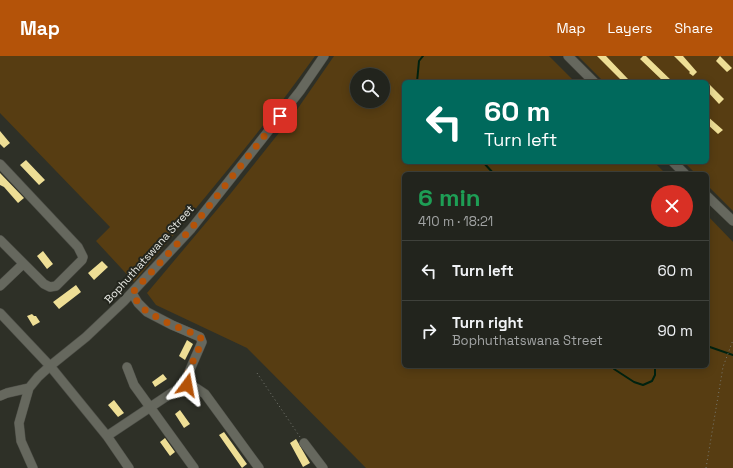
<!DOCTYPE html>
<meta charset="utf-8">
<style>
:root{--surface:#22241d;--page:#2a2c26;--text:#f1f3f6;--muted:#a2a4a4;--line:#3f413b;--accent:#b45309}
body{margin:0;font-family:"Space Grotesk",sans-serif;background:var(--page);color:var(--text);height:100vh;display:flex;flex-direction:column;font-size:15px;white-space:nowrap}
*{box-sizing:border-box;margin:0}
p{font-size:13px;color:var(--muted)}
.icon{flex:none;width:22px;height:22px;fill:none;stroke:currentColor;stroke-width:2;stroke-linecap:round;stroke-linejoin:round}
.map{position:relative;flex:1;overflow:hidden}
.sheet{position:absolute;left:402px;top:116px;width:307px;height:196px;display:flex;flex-direction:column;background:var(--surface);border-radius:6px;box-shadow:0 2px 10px #0003,0 0 0 1px var(--line)}
.sheet>*{flex:none}
.hud{position:absolute;left:402px;top:24px;width:307px;height:84px;border-radius:6px;box-shadow:0 2px 10px #0003,0 0 0 1px var(--line);background:#00695c;color:#fff;overflow:hidden}
.buttons{position:absolute;left:350px;top:12px;display:grid;gap:8px}
.buttons a{display:grid;place-items:center;width:40px;height:40px;border-radius:50%;background:var(--surface);box-shadow:0 2px 10px #0003,0 0 0 1px var(--line);font-size:20px}
.pin{position:absolute;display:grid;place-items:center;width:34px;height:34px;color:#fff;margin:-17px;border-radius:8px;box-shadow:0 2px 6px #0006}
.me{position:absolute;width:44px;margin:-22px;rotate:13deg;stroke-linejoin:round;filter:drop-shadow(0 0 3px #0008)}
.turn{display:flex;align-items:center;gap:14px;height:84px;padding:0 16px;font-size:18px}
.turn .icon{width:52px;height:52px;stroke-width:2.5}
.turn b{display:block;font-size:28px;line-height:34px}
.round{display:grid;place-items:center;flex:none;width:42px;height:42px;border-radius:21px;background:var(--page)}
.head{display:flex;align-items:center;justify-content:space-between;height:68px;padding:0 16px}
h1{font-size:24px;font-weight:700;line-height:30px;color:#1e9e55}
ul{padding:0;list-style:none}
li{display:flex;align-items:center;gap:12px;height:60px;padding:0 16px;border-top:1px solid var(--line)}
li div{flex:1}
li b{display:block;font-size:15px}
li em{font-style:normal}
header{display:flex;align-items:center;gap:24px;box-sizing:border-box;height:56px;padding:0 20px;background:var(--accent);color:#fff}
header strong{font-size:19px}
nav{display:flex;gap:22px;margin-inline-start:auto;font-size:14px}
.map>svg:first-child{display:block}
.green{fill:#573d12;fill-rule:evenodd}
.lines{fill:none;stroke-linecap:round;stroke-linejoin:round}
.stream{stroke:#002210;stroke-width:2}
.building{fill:#eede95}
.minor-casing{stroke:#4d4e47;stroke-width:10}
.path{stroke:#777971;stroke-width:1;stroke-dasharray:1 3;stroke-linecap:butt}
.minor{stroke:#66685e;stroke-width:9}
.route{stroke:#b45309;stroke-width:7;stroke-dasharray:0 12.6}
.labels{text-anchor:middle;dominant-baseline:central;stroke-width:4;stroke-linejoin:round;paint-order:stroke}
.street-label{font-size:11px;fill:#e8e9e3;stroke:#24261e}
</style>
<header>
<strong>Map</strong>
<nav><a>Map</a><a>Layers</a><a>Share</a></nav>
</header>
<div class="map">
<svg width="733" height="412" viewBox="0 0 733 412">
<rect width="100%" height="100%" fill="#2e3027"/>
<path class="green" d="M0,0h315c-56,79 -119,152 -181,226l-38,-41 14,-14 -110,-114z
M334,0h215l26,26h-171v80h250l12,12h-262v192h303v-151l26,27v226h-367l-119,-120 -91,-43 -9,-12 84,-100 63,-79zM357,19h26v26h-26z
M578,0h155v155l-26,-26v-11h-11l-12,-12h23v-80h-103z"/>
<g class="lines">
<path class="stream" d="M417,26l2,-21 4,-5
M483,106l11,12
M707,290l26,9
M613,310l1,3 20,13 9,3 9,-4 3,-6v-9"/>
</g>
<path class="building" d="M597,0h9l22,23 -3,3h-7l3,-2z
M643,0h3l27,26h-9l-24,-23z
M674,0h9l14,16 -4,4 -4,-3 1,-1z
M720,0l12,12 -5,4 -11,-11z
M707,26l17,17 -5,5 -12,-13z
M707,60l16,14 -5,4 -11,-10z
M0,75l10,12 -6,5 -4,-4z
M26,104l19,20 -6,5 -19,-20z
M0,117l24,25 -6,5 -14,-16 -4,-2z
M43,195l10,13 -6,5 -10,-13z
M102,205l6,6 -14,13 -6,-7z
M76,229l5,7 -22,17 -6,-7z
M32,258l2,2h2l4,6 -7,4 -6,-10z
M187,284l6,4 -8,16 -6,-4z
M163,318l4,5 -12,8 -3,-5z
M114,344l10,13 -6,4 -10,-12z
M180,354l10,14 -6,4 -9,-14z
M224,376l23,32 -5,4 -23,-33z
M165,382l10,14 -5,4 -10,-14z
M296,383l14,24 -7,4 -13,-24z"/>
<g class="lines">
<defs>
<path id="minor" d="M568,0l26,26
M673,106l12,12
M0,108l78,83 5,10 -1,3 -26,26 -6,1 -6,-3 -44,-44
M707,140l26,25
M0,230l23,-22
M132,237l6,10 9,9 25,13 28,12 2,5 -13,30 -2,13
M0,257l50,53 57,70 22,32
M127,311l7,18 60,83
M0,340l7,-3 22,-5
M107,380l66,-44 14,-7 9,3 9,6 54,74
M304,387l19,25
M33,412l-12,-27 -2,-18 10,-35 9,-11 12,-11 36,-29 38,-36 39,-42 28,-30 109,-138 24,-35"/>
</defs>
<use href="#minor" class="minor-casing"/>
<path class="path" d="M257,317l43,64
M706,412l17,-101 10,-27"/>
<use href="#minor" class="minor"/>
</g>
<g class="lines">
<path class="route" d="M187,329l1,-13 14,-30 -2,-6 -28,-11 -25,-13 -9,-9 -6,-10 59,-64 89,-113"/>
</g>
<g class="labels">
<g class="street-label">
<text transform="translate(149 198) rotate(-48)">Bophuthatswana Street</text>
</g>
</g>
</svg>
<div class="buttons">
<a><svg class="icon" aria-label="search" viewBox="0 0 24 24"><circle cx="10" cy="10" r="6"/><path d="M15 15l6 6"/></svg></a>
</div>
<div class="pin" style="left:280px;top:60px;background:#d93025"><svg class="icon" aria-label="arrive" viewBox="0 0 24 24"><path d="M6 21V4h12l-3 4 3 4H6"/></svg></div>
<svg class="me" style="left:187px;top:329px" viewBox="-20 -20 40 40"><path d="M0-17L14 15 0 8-14 15z" fill="#b45309" stroke="#fff" stroke-width="4"/></svg>
<div class="hud">
<div class="turn"><svg class="icon" aria-label="left" viewBox="0 0 24 24"><path d="M17 20v-9H6M10 6l-5 5 5 5"/></svg><div><b>60 m</b>Turn left</div></div>
</div>
<section class="sheet">
<div class="head"><div><h1>6 min</h1><p>410 m · 18:21</p></div><a class="round" style="background:#d93025;color:#fff"><svg class="icon" aria-label="close" viewBox="0 0 24 24"><path d="M6 6l12 12M18 6L6 18"/></svg></a></div>
<ul>
<li><svg class="icon" aria-label="left" viewBox="0 0 24 24"><path d="M17 20v-9H6M10 6l-5 5 5 5"/></svg><div><b>Turn left</b></div><em>60 m</em></li>
<li><svg class="icon" aria-label="right" viewBox="0 0 24 24"><path d="M7 20v-9h11M14 6l5 5-5 5"/></svg><div><b>Turn right</b><p>Bophuthatswana Street</p></div><em>90 m</em></li>
</ul>
</section>
</div>
